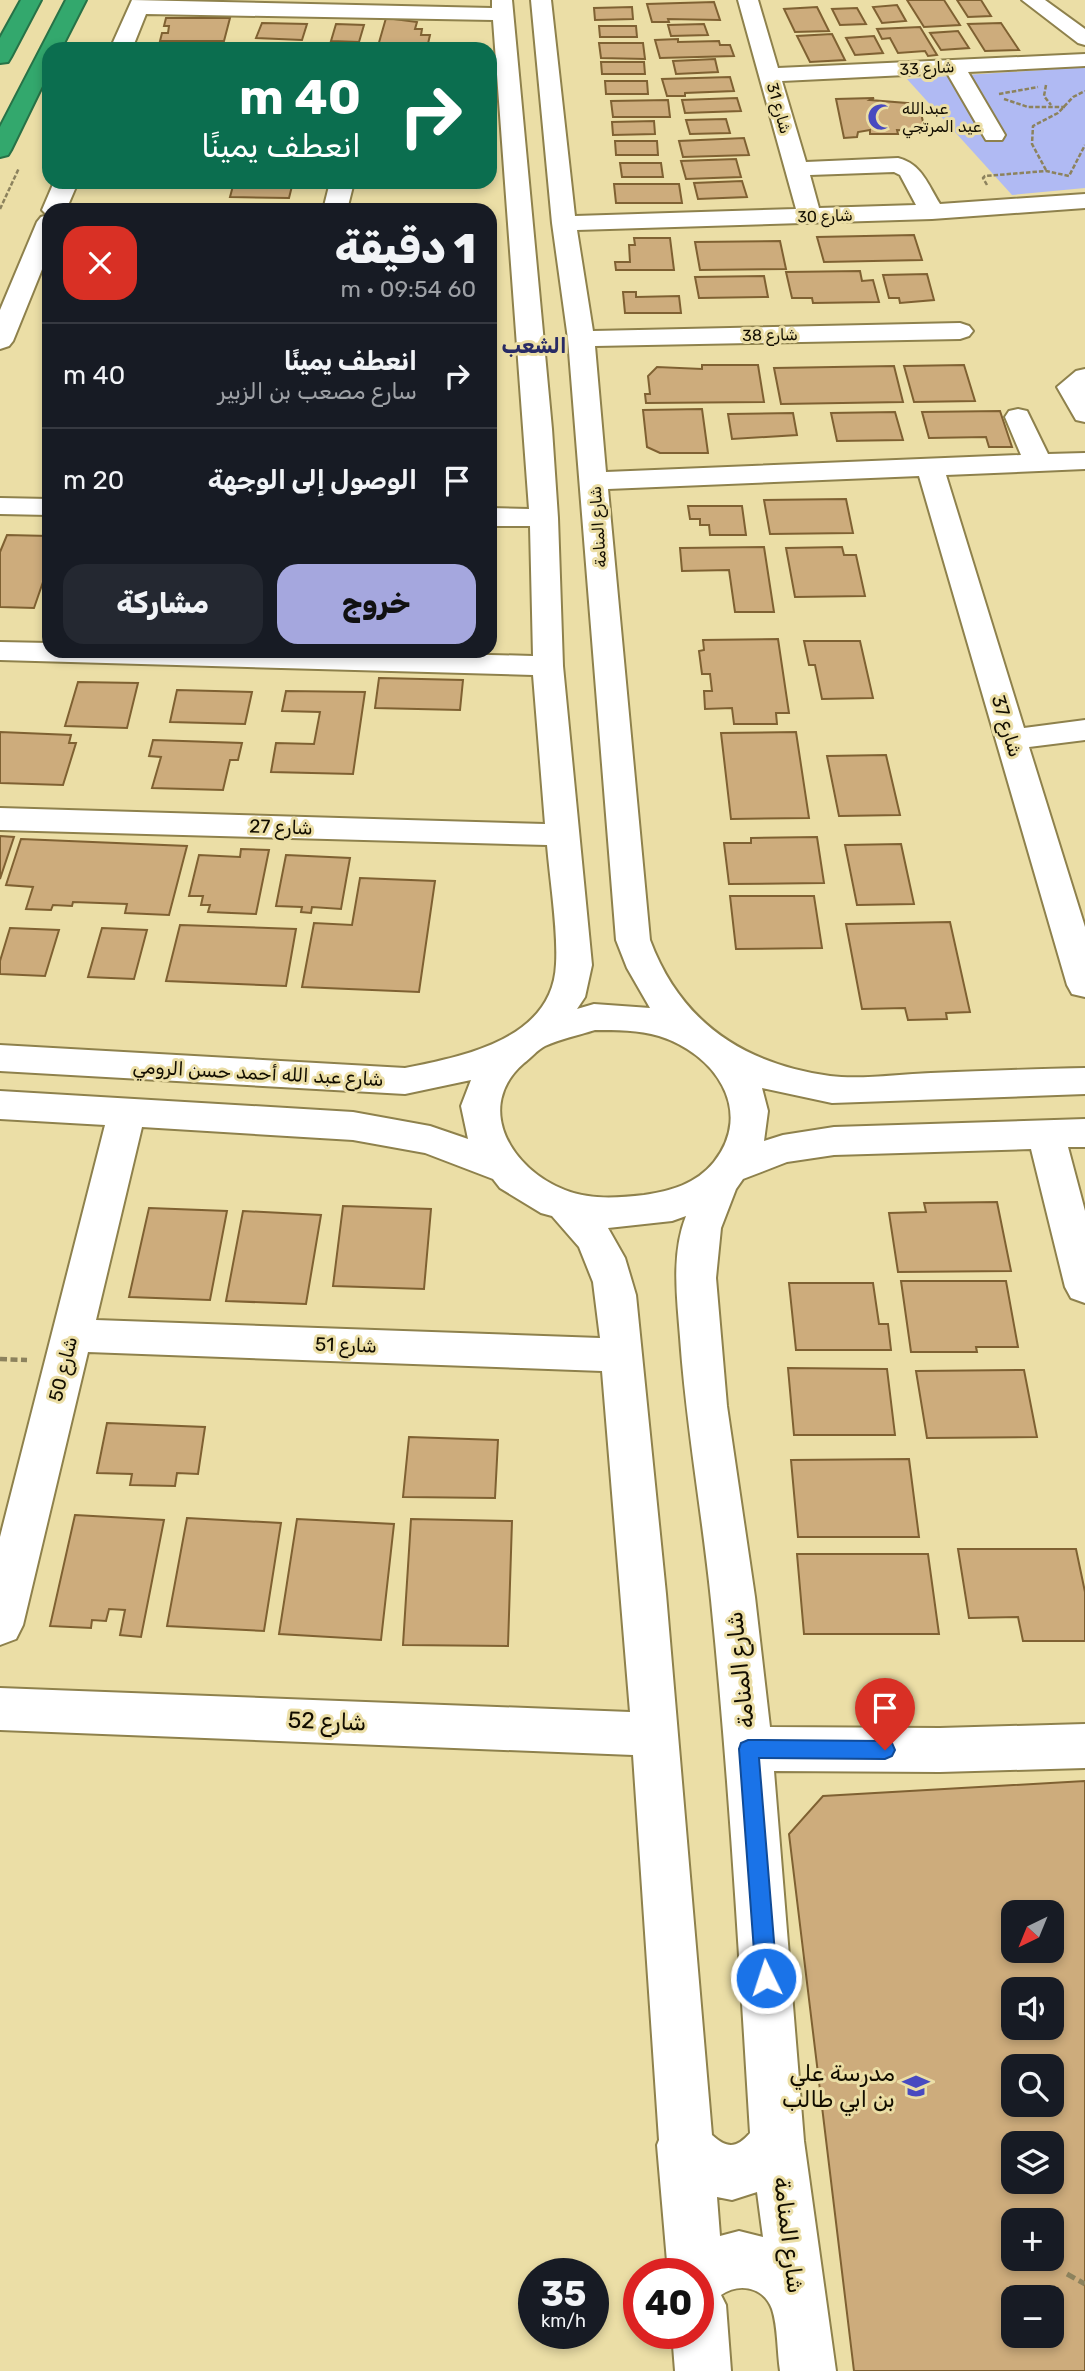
<!DOCTYPE html>
<html lang="ar">
<meta charset="utf-8">
<style>
:root{--surface:#171b24;--page:#242831;--text:#f1f3f6;--muted:#9ea1a6;--line:#363941;--accent:#a5a7de}
body{margin:0;font-family:Rubik,"Noto Sans Arabic",sans-serif;background:var(--page);color:var(--text);direction:rtl;height:100vh;display:flex;flex-direction:column;font-size:26px;white-space:nowrap}
*{box-sizing:border-box;margin:0}
p{font-size:23px;color:var(--muted)}
.icon{flex:none;width:38px;height:38px;fill:none;stroke:currentColor;stroke-width:2;stroke-linecap:round;stroke-linejoin:round}
.map{position:relative;flex:1;overflow:hidden;direction:ltr}
.drawer{position:absolute;left:42px;top:203px;width:455px;height:455px;display:flex;flex-direction:column;background:var(--surface);border-radius:21px;box-shadow:0 4px 10px #0003;direction:rtl}
.drawer>*{flex:none}
.top-card{position:absolute;left:42px;top:42px;width:455px;height:147px;border-radius:21px;box-shadow:0 4px 10px #0003;direction:rtl;background:#0b6e4f;color:#fff;overflow:hidden}
.needle{width:46px;rotate:223deg}
.fabs{position:absolute;left:1001px;top:1900px;display:grid;gap:14px}
.fabs a{display:grid;place-items:center;width:63px;height:63px;border-radius:14px;background:var(--surface);box-shadow:0 4px 10px #0003;font-size:35px}
.speed{position:absolute;left:518px;top:2258px;display:flex;gap:14px;font-size:35px;font-weight:700;text-align:center}
.speed>*{display:grid;place-content:center;width:91px;height:91px;border-radius:50%;background:var(--surface);box-shadow:0 4px 10px #0003;line-height:1}
.speed small{font-size:18px;font-weight:400}
.speed .limit{border:10px solid #d22;background:#fff;color:#111}
.pin{position:absolute;display:grid;place-items:center;width:60px;height:60px;color:#fff;margin:-72px -30px;border-radius:50% 50% 50% 0;rotate:-45deg;box-shadow:0 0 7px #0007}
.pin .icon{rotate:45deg}
.me{position:absolute;width:77px;margin:-38px;rotate:356deg;stroke-linejoin:round;filter:drop-shadow(0 0 5px #0008)}
.turn{display:flex;align-items:center;gap:24px;height:147px;padding:0 21px;font-size:32px}
.turn .icon{width:91px;height:91px;stroke-width:2.5}
.turn b{display:block;font-size:49px;line-height:60px}
.round{display:grid;place-items:center;flex:none;width:74px;height:74px;border-radius:21px;background:var(--page)}
.overview{display:flex;align-items:center;justify-content:space-between;height:119px;padding:0 21px}
h1{font-size:42px;font-weight:800;line-height:52px}
.primary-button{display:flex;gap:14px;margin-top:auto;padding:14px 21px}
.primary-button a{flex:1;height:80px;border-radius:21px;background:var(--accent);color:#111;font-size:28px;font-weight:800;line-height:80px;text-align:center}
.primary-button a+a{background:var(--page);color:var(--text)}
ul{padding:0;list-style:none}
li{display:flex;align-items:center;gap:21px;height:105px;padding:0 21px;border-top:2px solid var(--line)}
li div{flex:1}
li b{display:block;font-size:26px}
li em{font-style:normal}
.map>svg:first-child{display:block}
.green{fill:#b0baf3}
.building{fill:#cdac7c;stroke:#7f6132;stroke-width:2;fill-rule:evenodd}
.lines{fill:none;stroke-linecap:round;stroke-linejoin:round}
.minor-casing{stroke:#8e814c;stroke-width:4}
.highway-casing{stroke:#277247;stroke-width:4}
.path-far2{stroke:#8c825d;stroke-width:2.5;stroke-dasharray:4.5 2;stroke-linecap:butt}
.path-far1{stroke:#8c825d;stroke-width:4.5;stroke-dasharray:7 3.5;stroke-linecap:butt}
.path{stroke:#8c825d;stroke-width:5;stroke-dasharray:9 4.5;stroke-linecap:butt}
.minor{fill:#fff;fill-rule:evenodd}
.highway{fill:#33a86d;fill-rule:evenodd}
.route{fill:#1a73e8;stroke:#114b97;stroke-width:2}
.labels{text-anchor:middle;dominant-baseline:central;stroke-width:6;stroke-linejoin:round;paint-order:stroke}
.far-street-label{font-size:16px;fill:#120d00;stroke:#ebdea6}
.far-poi-label{font-size:16px;fill:#120d00;stroke:#ebdea6;text-anchor:start}
.street-label{font-size:19px;fill:#120d00;stroke:#ebdea6}
.far-district-label{font-size:21px;font-weight:bold;fill:#282b65;stroke:#ebdea6}
.near-street-label{font-size:23px;fill:#120d00;stroke:#ebdea6}
.near-poi-label{font-size:23px;fill:#120d00;stroke:#ebdea6;text-anchor:end}
</style>
<div class="map">
<svg width="1085" height="2371" viewBox="0 0 1085 2371">
<rect width="100%" height="100%" fill="#ebdea6"/>
<path class="green" d="M1085,67v121l-73,7 -105,-116z"/>
<path class="building" d="M907,0h37l16,25 -36,2z
M957,0h24l10,16 -23,1z
M714,2l6,18 -52,-1 1,3h-17l-5,-18z
M897,5l9,16 -24,2 -9,-16z
M632,7l1,12 -38,1 -1,-12z
M817,7l12,24 -34,1 -11,-23z
M857,8l9,16 -26,1 -8,-16z
M166,18h64l-6,23h-64l2,-8h6l1,-7h-5z
M386,18l31,4 -2,7h7l-1,6h9l-3,13 -49,-2z
M262,23l45,1 -5,16 -46,-2z
M1001,23l18,27 -34,1 -17,-27z
M336,24l28,1 -5,17 -28,-1z
M704,24l4,11 -37,1 -3,-11z
M599,26h37l1,11h-37z
M920,27l17,28 -9,1 -3,-5 -27,2 -8,-15 -8,1 -5,-10z
M958,31l11,17 -28,2 -11,-17z
M832,34l13,26 -35,2 -13,-26z
M874,36l9,17 -28,2 -9,-17z
M678,39v3l41,-1 1,4h10l4,11 -74,2 -5,-18z
M599,43h44l2,16 -44,-1z
M715,59l3,13 -42,2 -3,-13z
M601,62h43l1,12h-43z
M730,77l4,14 -49,2v3h-18l-5,-17z
M605,81h42l1,13h-42z
M737,98l4,13 -56,2 -3,-13z
M874,98l-4,2 49,4 6,27 -28,-1 1,4h-28v-4l-12,2 -1,5 -13,1 -8,-39z
M668,100l2,17h-57l-2,-16z
M726,119l4,14 -40,1 -4,-14z
M654,121l1,13 -42,1 -1,-13z
M744,138l5,17 -66,2 -4,-16z
M615,141h42l1,14h-42z
M736,159l5,18 -55,2 -5,-18z
M620,163h41l2,14h-41z
M742,181l5,16 -49,2 -4,-16z
M234,182h59l-4,16 -59,-1z
M614,184h65l3,19h-66z
M914,235l8,25 -98,2 -7,-25z
M634,238h36l4,32h-58l-1,-8h15l-1,-17h6z
M780,241l6,28 -86,1 -5,-28z
M860,271l2,10 11,-1 6,22 -66,1 -1,-5h-20l-6,-26z
M927,274l7,26 -34,3 -1,-5h-10l-6,-23z
M764,276l4,21 -69,1 -4,-21z
M623,292h13v5l43,-1 2,17h-56z
M702,365h56l6,37 -118,1 -1,-9h5l-2,-18 9,-9 45,2z
M964,365l11,36 -61,1 -10,-36z
M894,366l9,36 -122,2 -7,-36z
M702,409l6,44h-48l-13,-6 -4,-37z
M1000,411l12,36h-23l-3,-10 -57,1 -7,-26z
M895,412l8,28 -66,1 -6,-28z
M793,413l4,22 -65,4 -4,-25z
M846,499l7,34 -83,1 -6,-34z
M688,506h54l4,29h-36l-1,-10h-9v-6h-10z
M7,535l42,1v46h-6l-9,26 -34,-1v-55z
M764,547l10,65h-39l-6,-42 -47,1 -2,-23z
M842,547l2,8h12l9,41 -70,1 -9,-49z
M778,639l11,74h-13l1,11h-43l-2,-16 -27,1 -1,-18h8l-2,-17h-8l-3,-23 5,-1 -1,-10z
M804,641h56l13,57 -51,1 -7,-34h-6z
M379,678l84,2 -3,30 -85,-2z
M78,682l60,1 -11,45 -62,-2z
M177,690l75,2 -7,32 -75,-2z
M286,691l79,1 -12,82 -82,-2 5,-29 38,1 6,-32 -38,-1z
M0,732l71,3 -2,8h7l-13,42 -63,-2z
M796,732l13,86 -78,1 -10,-86z
M153,740l89,3 -4,17h-8l-7,30 -71,-2 9,-31 -12,-1z
M886,755l14,60 -61,1 -12,-60z
M0,836l14,1 -14,42z
M817,837l7,46 -95,1 -5,-41h27v-5z
M21,839l166,7 -18,69 -44,-2 2,-9 -54,-2 -1,4 -19,-1 -2,5 -25,-1 7,-22 -27,-2z
M901,844l13,60 -57,1 -12,-60z
M241,849l28,1 -13,64 -48,-2 2,-7h-9l2,-9h-14l10,-41 41,2z
M286,855l64,3 -9,51 -29,-2 -1,6 -10,-1 1,-5 -26,-1z
M360,878l75,3 -16,111 -117,-5 12,-64 38,2z
M730,896h84l8,52 -86,1z
M950,922l20,90 -24,1 1,6 -39,1 -3,-12 -43,1 -16,-85z
M180,925l116,4 -10,57 -120,-5z
M10,928l49,2 -14,46 -45,-2v-13z
M102,928l45,2 -13,49 -46,-2z
M997,1202l14,69 -113,1 -9,-59 37,-1 -2,-9z
M343,1206l88,3 -7,80 -91,-3z
M149,1208l78,3 -17,89 -81,-3z
M243,1211l78,4 -15,89 -80,-3z
M901,1281h105l12,66h-42l1,5h-66z
M789,1283h84l6,41h9l3,26h-95z
M788,1368l99,1 8,66h-101z
M1024,1370l13,67 -110,1 -11,-67z
M107,1423l98,4 -7,47 -21,-1 -2,13 -45,-1 2,-11 -35,-1z
M409,1437l89,3 -3,58 -92,-1z
M909,1459l10,78h-121l-7,-77z
M75,1515l89,5 -23,117 -21,-2 5,-25 -16,-1 -3,12 -14,-1 -1,8 -41,-2z
M187,1518l94,5 -17,108 -97,-5z
M297,1519l97,5 -13,116 -102,-6z
M411,1519l101,2 -4,125 -105,-1z
M958,1549h118l9,43v49h-62l-5,-24 -49,1z
M797,1554h131l11,80h-135z
M1085,1781v590h-231l-65,-537 34,-38zM1013,1913h39v38h-39zM1013,1990h39v38h-39zM1013,2067h39v38h-39zM1013,2144h39v38h-39zM1013,2221h39v38h-39zM1013,2298h39v38h-39z"/>
<g class="lines">
<defs>
<path id="minor" d="M132,0l360,8v-8h20l40,429 6,89 5,148 29,299 -7,32 -8,12 17,-5 56,4 -23,-40 -11,-28 -48,-601 -16,-116 -21,-223h20l24,216 221,-7 -58,-209h20l20,68 307,-14v12l-117,6 37,63 -3,5h-16l-3,-5 -36,-62 -165,8 24,81 92,-4c24,6 30,27 42,46l145,-10v14l-153,11 -355,11 16,101 367,-8 9,3 4,5 -4,5 -9,3 -365,7 11,126 415,-17 -16,-38 4,-6 9,-2 9,2 21,43 37,-1v16l-139,6 78,253 61,-8v20l-56,7 56,180v70l-13,-3 -5,-9 -148,-509 -311,13 42,451c31,83 94,124 180,136 30,4 70,-2 101,-3 51,-2 103,-4 154,-5v26l-253,9 -70,-15 6,23 -4,30 19,-6 51,-8 251,-8v28h-17l17,64v92l-14,-5 -6,-11 -34,-138 -197,6 -47,7 -44,17 -7,10 -15,39 -5,50 11,128 28,191 15,130 170,1 145,-4v44l-145,4 -166,-1 30,370 32,230h-56c-3,-19 -2,-44 -8,-62 -8,-22 -33,-27 -51,-14l5,10 5,66h-56l-3,-38h26v-60h-30l-11,-128 2,-5 -26,-385 -633,-25v-42l630,24 -28,-341 -514,-19 -65,273 -7,14 -16,6v-108l105,-412 -105,-6v-28l353,21 77,14 38,13 -7,-33 10,-26 -66,14 -405,-23v-26l405,23c60,-12 148,-29 151,-104 2,-34 -6,-83 -9,-119l-547,-15v-22l545,16 -12,-149 -533,-15v-18l49,1v8h286l198,5 -3,-130h-40v-18l39,1 -36,-489 -347,-6 -14,35h-22zM894,172l6,3 16,30 -97,3 -9,-33zM595,1030c21,0 44,0 64,6 55,17 96,74 55,126 -18,22 -43,29 -70,33 -27,3 -54,5 -79,-5 -53,-20 -92,-83 -41,-127 7,-5 13,-13 21,-17 15,-7 34,-11 50,-16zM142,1127l211,13 72,13 68,26 7,9 41,25 11,3 27,31 14,35 7,56 -504,-18zM686,1216c-15,38 -9,82 -6,121 6,88 22,175 31,263 18,177 28,355 39,533 -13,15 -23,16 -38,2l-46,-541 -30,-299 -11,-37 -17,-30 64,-7zM757,2192l6,45 -24,-6 -19,5 -3,-39 15,3z
M1022,0h23l40,29v16l-7,-2z
M54,182h24l-12,28h-17v42l-36,89 -4,5 -9,3v-39l37,-88 4,-5 6,-2 -5,-5z
M330,182h24l-7,28h-24z
M1085,369v53l-9,-2 -19,-33 19,-16z
M0,498l49,1v16l-49,-1z"/>
<path id="highway" d="M21,0h20l-30,57 -3,5 -8,1v-25z
M66,0h20l-25,49h-12v23l-38,78 -3,5 -8,2v-30z"/>
</defs>
<use href="#minor" class="minor-casing"/>
<use href="#highway" class="highway-casing"/>
<path class="path-far2" d="M1046,85l-2,11 7,9
M999,94l39,-7
M1004,99l24,8h37
M1046,170l-14,-26 1,-18 25,-13 15,-16 12,-6
M987,185l-4,-7 2,-2 61,-5 23,5 16,-31
M0,209l19,-41"/>
<path class="path-far1" d="M0,1359l27,1"/>
<path class="path" d="M1067,2274l18,10"/>
<use href="#minor" class="minor"/>
<use href="#highway" class="highway"/>
</g>
<path class="route" d="M748,1740l137,1 7,2 3,7 -3,6 -7,3 -126,-1 18,220 -3,7 -8,3 -7,-3 -3,-7 -17,-229 2,-6z"/>
<defs>
<symbol id="mosque-bare" viewBox="-9 -9 18 18"><path d="M3.5-4.9A6 6 0 1 0 3.5 4.9A5 5 0 1 1 3.5-4.9Z" fill="#484ac0" stroke="#ebdea6" stroke-width="2.5" paint-order="stroke"/></symbol>
<symbol id="school-bare" viewBox="-9 -9 18 18"><path d="M0-5L7-2L0 1L-7-2ZM-4 1L0 2.5L4 1V4Q0 6-4 4Z" fill="#484ac0" stroke="#ebdea6" stroke-width="2.5" paint-order="stroke"/></symbol>
</defs>
<g fill-rule="evenodd">
<use href="#mosque-bare" x="862" y="98" width="38" height="38"/>
<use href="#school-bare" x="897" y="2067" width="38" height="38"/>
</g>
<g class="labels">
<g class="far-street-label">
<text transform="translate(927 68) rotate(-3)">شارع 33</text>
<text transform="translate(779 108) rotate(74)">شارع 31</text>
<text transform="translate(825 216) rotate(-2)">شارع 30</text>
<text transform="translate(770 335) rotate(-1)">شارع 38</text>
<text transform="translate(598 527) rotate(-94)">شارع المنامة</text>
</g>
<g class="far-poi-label">
<text x="902" y="108">عبدالله<tspan x="902" dy="18">عيد المرتجي</tspan></text>
</g>
<g class="street-label">
<text transform="translate(1007 726) rotate(73)">شارع 37</text>
<text transform="translate(281 827) rotate(2)">شارع 27</text>
<text transform="translate(258 1073) rotate(3)">شارع عبد الله أحمد حسن الرومي</text>
<text transform="translate(346 1345) rotate(2)">شارع 51</text>
<text transform="translate(63 1369) rotate(-76)">شارع 50</text>
</g>
<g class="far-district-label">
<text x="534" y="345">الشعب</text>
</g>
<g class="near-street-label">
<text transform="translate(740 1670) rotate(-96)">شارع المنامة</text>
<text transform="translate(327 1721) rotate(2)">شارع 52</text>
<text transform="translate(789 2235) rotate(83)">شارع المنامة</text>
</g>
<g class="near-poi-label">
<text x="895" y="2073">مدرسة علي<tspan x="895" dy="26">بن ابي طالب</tspan></text>
</g>
</g>
</svg>
<div class="fabs">
<a><svg class="needle" viewBox="-14 -14 28 28"><path d="M0-13l5 13h-10z" fill="#e53935"/><path d="M0 13l5-13h-10z" fill="#9ea1a6"/></svg></a>
<a><svg class="icon" aria-label="sound" viewBox="0 0 24 24"><path d="M4 9h4l5-4v14l-5-4H4zM17 9q2 3 0 6"/></svg></a>
<a><svg class="icon" aria-label="search" viewBox="0 0 24 24"><circle cx="10" cy="10" r="6"/><path d="M15 15l6 6"/></svg></a>
<a><svg class="icon" aria-label="layers" viewBox="0 0 24 24"><path d="M12 4l9 5-9 5-9-5zM3 14l9 5 9-5"/></svg></a>
<a>+</a>
<a>−</a>
</div>
<div class="speed"><div>35<small>km/h</small></div><div class="limit">40</div></div>
<div class="pin" style="left:885px;top:1750px;background:#d93025"><svg class="icon" aria-label="arrive" viewBox="0 0 24 24"><path d="M6 21V4h12l-3 4 3 4H6"/></svg></div>
<svg class="me" style="left:766px;top:1978px" viewBox="-20 -20 40 40"><circle r="17" fill="#1a73e8" stroke="#fff" stroke-width="3"/><path d="M0-11L8 9 0 5-8 9z" fill="#fff"/></svg>
<div class="top-card">
<div class="turn"><svg class="icon" aria-label="right" viewBox="0 0 24 24"><path d="M7 20v-9h11M14 6l5 5-5 5"/></svg><div><b>40 m</b>انعطف يمينًا</div></div>
</div>
<section class="drawer">
<div class="overview"><div><h1>1 دقيقة</h1><p>60 m · 09:54</p></div><a class="round" style="background:#d93025;color:#fff"><svg class="icon" aria-label="close" viewBox="0 0 24 24"><path d="M6 6l12 12M18 6L6 18"/></svg></a></div>
<ul>
<li><svg class="icon" aria-label="right" viewBox="0 0 24 24"><path d="M7 20v-9h11M14 6l5 5-5 5"/></svg><div><b>انعطف يمينًا</b><p>سارع مصعب بن الزبير</p></div><em>40 m</em></li>
<li><svg class="icon" aria-label="arrive" viewBox="0 0 24 24"><path d="M6 21V4h12l-3 4 3 4H6"/></svg><div><b>الوصول إلى الوجهة</b></div><em>20 m</em></li>
</ul>
<div class="primary-button"><a>خروج</a><a>مشاركة</a></div>
</section>
</div>
